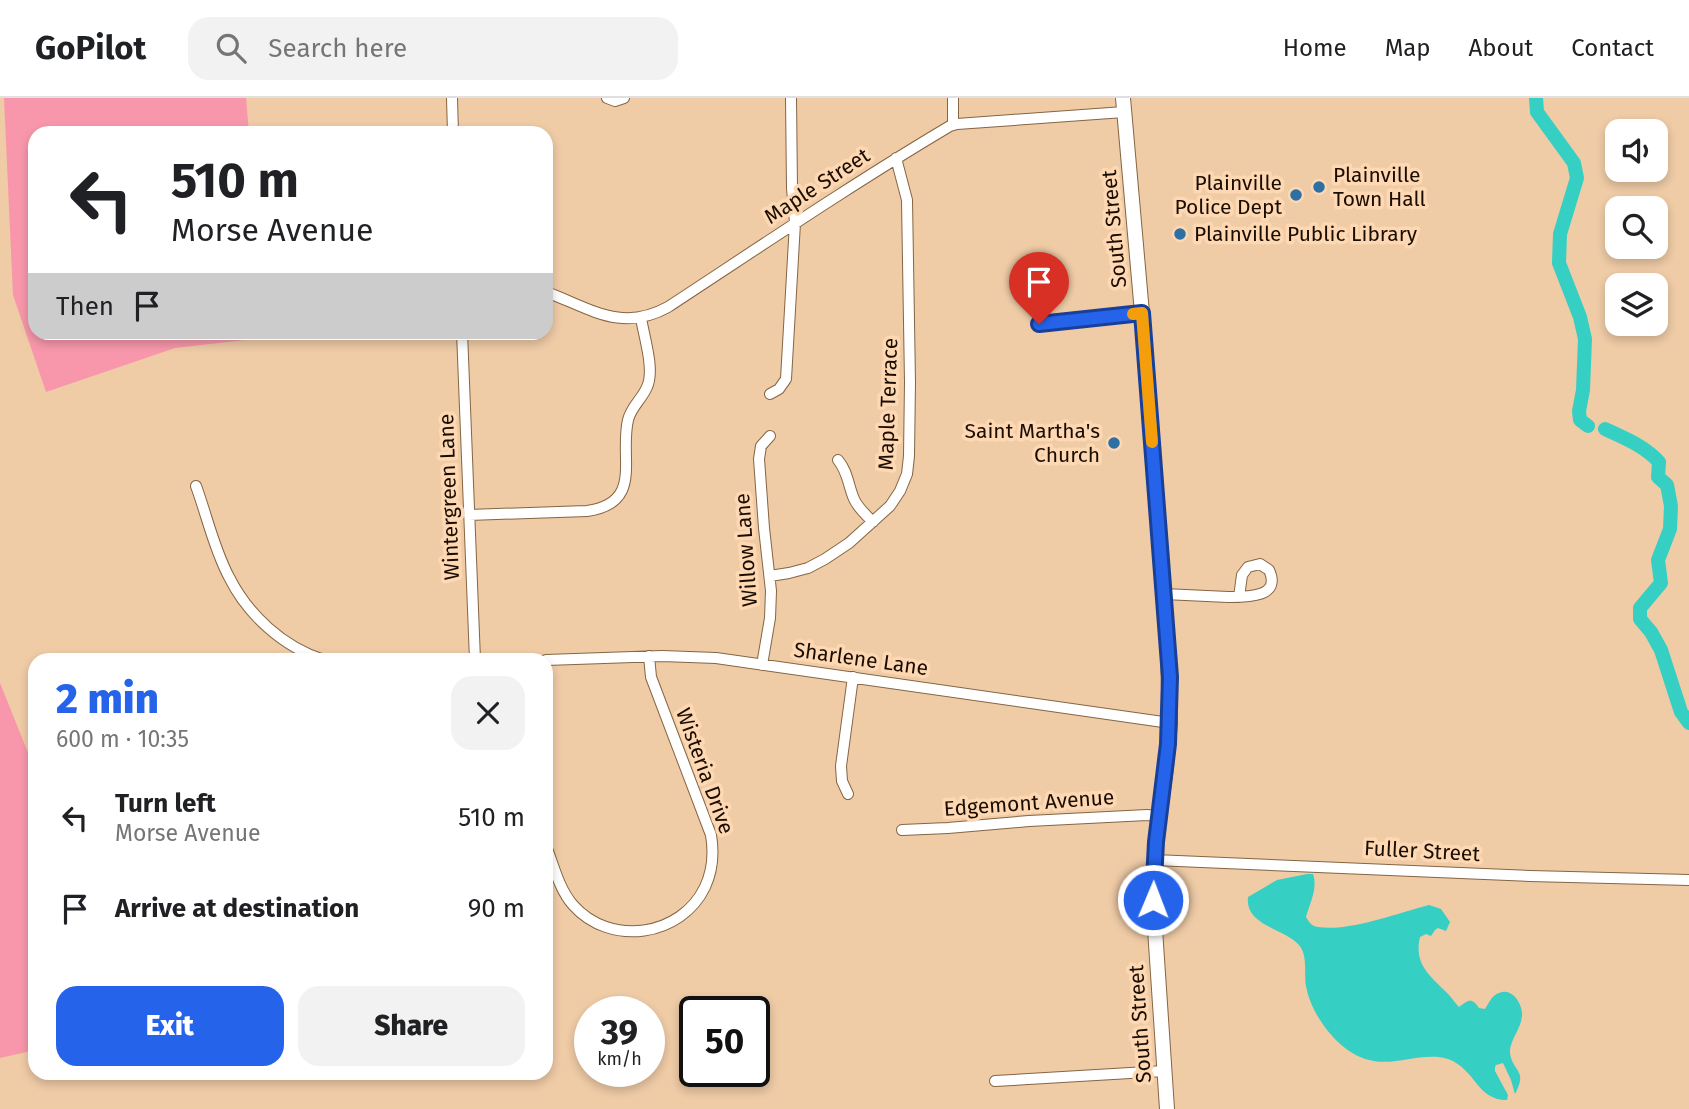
<!DOCTYPE html>
<meta charset="utf-8">
<style>
:root{--surface:#fff;--page:#f2f2f2;--text:#202124;--muted:#757577;--line:#e0e0e0;--accent:#2563eb}
body{margin:0;font-family:"Fira Sans",sans-serif;background:var(--page);color:var(--text);height:100vh;display:flex;flex-direction:column;font-size:26px;white-space:nowrap}
*{box-sizing:border-box;margin:0}
p{font-size:23px;color:var(--muted)}
.icon{flex:none;width:38px;height:38px;fill:none;stroke:currentColor;stroke-width:2;stroke-linecap:round;stroke-linejoin:round}
.map{position:relative;flex:1;overflow:hidden}
.details{position:absolute;left:28px;top:555px;width:525px;height:427px;display:flex;flex-direction:column;background:var(--surface);border-radius:21px;box-shadow:0 4px 10px #0003}
.details>*{flex:none}
.banner{position:absolute;left:28px;top:28px;width:525px;height:214px;border-radius:21px;box-shadow:0 4px 10px #0003;background:#fff;color:var(--text);overflow:hidden}
.buttons{position:absolute;left:1605px;top:21px;display:grid;gap:14px}
.buttons a{display:grid;place-items:center;width:63px;height:63px;border-radius:14px;background:var(--surface);box-shadow:0 4px 10px #0003;font-size:35px}
.speed{position:absolute;left:574px;top:898px;display:flex;gap:14px;font-size:35px;font-weight:700;text-align:center}
.speed>*{display:grid;place-content:center;width:91px;height:91px;border-radius:50%;background:var(--surface);box-shadow:0 4px 10px #0003;line-height:1}
.speed small{font-size:18px;font-weight:400}
.speed .limit{border:4px solid #111;border-radius:10px;background:#fff;color:#111}
.pin{position:absolute;display:grid;place-items:center;width:60px;height:60px;color:#fff;margin:-72px -30px;border-radius:50% 50% 50% 0;rotate:-45deg;box-shadow:0 0 7px #0007}
.pin .icon{rotate:45deg}
.me{position:absolute;width:77px;margin:-38px;rotate:1deg;stroke-linejoin:round;filter:drop-shadow(0 0 5px #0008)}
.turn{display:flex;align-items:center;gap:24px;height:147px;padding:0 28px;font-size:32px}
.turn .icon{width:91px;height:91px;stroke-width:2.5}
.turn b{display:block;font-size:49px;line-height:60px}
.then{display:flex;align-items:center;height:66px;padding:0 28px;background:#0003;gap:14px;font-size:26px}
.round{display:grid;place-items:center;flex:none;width:74px;height:74px;border-radius:21px;background:var(--page)}
.head{display:flex;align-items:center;justify-content:space-between;height:119px;padding:0 28px}
h1{font-size:42px;font-weight:800;line-height:52px;color:var(--accent)}
.action{display:flex;gap:14px;margin-top:auto;padding:14px 28px}
.action a{flex:1;height:80px;border-radius:21px;background:var(--accent);color:#fff;font-size:28px;font-weight:800;line-height:80px;text-align:center}
.action a+a{background:var(--page);color:var(--text)}
ul{padding:0;list-style:none}
li{display:flex;align-items:center;gap:21px;height:91px;padding:0 28px}
li div{flex:1}
li b{display:block;font-size:26px}
li em{font-style:normal}
header{display:flex;align-items:center;gap:42px;box-sizing:border-box;height:98px;padding:0 35px;background:var(--surface);border-bottom:2px solid var(--line)}
header strong{font-size:33px}
nav{display:flex;gap:38px;margin-inline-start:auto;font-size:24px}
.search{width:490px;height:63px;background:var(--page);display:flex;align-items:center;gap:18px;box-sizing:border-box;padding:0 24px;border-radius:21px;color:var(--muted);font-size:26px}
.map>svg:first-child{display:block}
.green{fill:#f897ab}
.water{fill:#35cfc3}
.lines{fill:none;stroke-linecap:round;stroke-linejoin:round}
.river{stroke:#35cfc3;stroke-width:14}
.minor-casing{stroke:#856543;stroke-width:12}
.major-casing{stroke:#856543;stroke-width:16}
.minor{stroke:#fff;stroke-width:10}
.major{stroke:#fff;stroke-width:14}
.route-casing{stroke:#184099;stroke-width:18}
.route{stroke:#2563eb;stroke-width:12}
.slow{stroke:#f59e0b;stroke-width:12}
.poi-dot{fill:#2e70a5;stroke:#fdd8b3;stroke-width:2.5}
.labels{text-anchor:middle;dominant-baseline:central;stroke-width:7;stroke-linejoin:round;paint-order:stroke}
.poi-label{font-size:21px;fill:#1a0d02;stroke:#fdd8b3;text-anchor:start}
.street-label{font-size:21px;fill:#1a0d02;stroke:#fdd8b3}
</style>
<header>
<strong>GoPilot</strong>
<div class="search"><svg class="icon" aria-label="search" viewBox="0 0 24 24"><circle cx="10" cy="10" r="6"/><path d="M15 15l6 6"/></svg>Search here</div>
<nav><a>Home</a><a>Map</a><a>About</a><a>Contact</a></nav>
</header>
<div class="map">
<svg width="1689" height="1011" viewBox="0 0 1689 1011">
<rect width="100%" height="100%" fill="#efcba6"/>
<path class="green" d="M4,0h242l3,35h-214v199h227v6l-87,10 -129,44 -33,-97z
M0,585l35,87v280l-35,8z"/>
<path class="water" d="M1307,776h6c5,14 -3,29 -7,43 3,5 5,9 12,10 31,5 80,-14 111,-22l12,4 9,13 -4,9 -8,-3 -3,2 -4,6 -5,-2 -6,3c-6,26 8,37 24,53 6,5 10,12 15,17 9,-7 13,-10 20,1l6,1c4,-6 7,-14 14,-16 13,-6 24,11 23,23 -1,13 -13,25 -12,37 3,20 18,16 5,41l-4,-14 -8,-17 -7,2 -1,2v4l13,24 -1,5c-31,0 -31,-31 -59,-41 -25,-8 -53,8 -79,1 -30,-7 -58,-45 -63,-74 -2,-12 2,-31 -7,-41 -15,-17 -54,-19 -51,-48l29,-17z"/>
<g class="lines">
<path class="river" d="M1536,0l1,14 37,51 3,15 -17,56 -1,29 21,54 5,22 -2,51 -4,21 1,9 8,6
M1605,331c19,9 40,17 54,33l-1,15 9,8 4,21 -1,23 -12,31 3,23 -21,25v11l11,13 10,18 20,62 8,11"/>
<defs>
<path id="minor" d="M452,0l1,35
M607,0l8,3 9,-3
M953,27v-27
M546,194c44,16 75,41 122,15 93,-61 186,-124 282,-181l7,-2 167,-12
M1039,227l103,-12
M462,234l13,328
M770,296l9,-5 7,-10 9,-156 -3,-35 -1,-90
M838,362c10,12 10,25 16,39 4,9 12,16 19,23
M196,388c11,30 18,63 33,91 19,38 54,70 95,83
M469,417l118,-4c57,-8 32,-53 41,-91 3,-13 14,-21 19,-33 8,-17 -3,-50 -6,-69
M770,478l19,-3 19,-5 17,-9 24,-16 41,-37 10,-15 7,-17 2,-18 1,-74 -3,-182 -11,-42
M1164,496l64,3c18,0 54,1 41,-27l-9,-6 -12,3 -6,8 -3,22
M546,562l116,-4 54,2 454,65
M762,567l8,-47 1,-27 -7,-63 -5,-69 2,-13 9,-10
M848,696l-6,-13 -1,-15 12,-89
M902,732l46,-2 81,-7 118,-6 12,1
M546,748c8,20 13,43 27,59 37,42 108,32 132,-18 8,-17 9,-34 6,-52l-60,-158 -2,-21
M1154,762l376,16 159,4
M995,983l169,-10"/>
<path id="major" d="M1123,0l19,215 26,341 2,69 -4,44 -10,75 -3,57 14,210"/>
</defs>
<use href="#minor" class="minor-casing"/>
<use href="#major" class="major-casing"/>
<use href="#minor" class="minor"/>
<use href="#major" class="major"/>
</g>
<g class="lines">
<defs>
<path id="route" d="M1039,226l103,-11 28,364 -2,67 -12,98 -3,58"/>
</defs>
<use href="#route" class="route-casing"/>
<use href="#route" class="route"/>
<path class="slow" d="M1133,216l9,-1 10,129"/>
</g>
<g class="poi-dot">
<circle cx="1319" cy="89" r="7"/>
<circle cx="1296" cy="97" r="7"/>
<circle cx="1180" cy="136" r="7"/>
<circle cx="1114" cy="345" r="7"/>
</g>
<g class="labels">
<g class="poi-label">
<text x="1333" y="77">Plainville<tspan x="1333" dy="24">Town Hall</tspan></text>
<text x="1282" y="85" text-anchor="end">Plainville<tspan x="1282" dy="24">Police Dept</tspan></text>
<text x="1194" y="136">Plainville Public Library</text>
<text x="1100" y="333" text-anchor="end">Saint Martha's<tspan x="1100" dy="24">Church</tspan></text>
</g>
<g class="street-label">
<text transform="translate(817 88) rotate(-33)">Maple Street</text>
<text transform="translate(1114 131) rotate(-95)">South Street</text>
<text transform="translate(888 306) rotate(-88)">Maple Terrace</text>
<text transform="translate(449 399) rotate(-92)">Wintergreen Lane</text>
<text transform="translate(746 452) rotate(-94)">Willow Lane</text>
<text transform="translate(861 561) rotate(8)">Sharlene Lane</text>
<text transform="translate(705 673) rotate(70)">Wisteria Drive</text>
<text transform="translate(1029 705) rotate(-4)">Edgemont Avenue</text>
<text transform="translate(1422 753) rotate(3)">Fuller Street</text>
<text transform="translate(1140 926) rotate(-94)">South Street</text>
</g>
</g>
</svg>
<div class="buttons">
<a><svg class="icon" aria-label="sound" viewBox="0 0 24 24"><path d="M4 9h4l5-4v14l-5-4H4zM17 9q2 3 0 6"/></svg></a>
<a><svg class="icon" aria-label="search" viewBox="0 0 24 24"><circle cx="10" cy="10" r="6"/><path d="M15 15l6 6"/></svg></a>
<a><svg class="icon" aria-label="layers" viewBox="0 0 24 24"><path d="M12 4l9 5-9 5-9-5zM3 14l9 5 9-5"/></svg></a>
</div>
<div class="speed"><div>39<small>km/h</small></div><div class="limit">50</div></div>
<div class="pin" style="left:1039px;top:226px;background:#d93025"><svg class="icon" aria-label="arrive" viewBox="0 0 24 24"><path d="M6 21V4h12l-3 4 3 4H6"/></svg></div>
<svg class="me" style="left:1153px;top:802px" viewBox="-20 -20 40 40"><circle r="17" fill="#2563eb" stroke="#fff" stroke-width="3"/><path d="M0-11L8 9 0 5-8 9z" fill="#fff"/></svg>
<div class="banner">
<div class="turn"><svg class="icon" aria-label="left" viewBox="0 0 24 24"><path d="M17 20v-9H6M10 6l-5 5 5 5"/></svg><div><b>510 m</b>Morse Avenue</div></div>
<div class="then">Then<svg class="icon" aria-label="arrive" viewBox="0 0 24 24"><path d="M6 21V4h12l-3 4 3 4H6"/></svg></div>
</div>
<section class="details">
<div class="head"><div><h1>2 min</h1><p>600 m · 10:35</p></div><a class="round"><svg class="icon" aria-label="close" viewBox="0 0 24 24"><path d="M6 6l12 12M18 6L6 18"/></svg></a></div>
<ul>
<li><svg class="icon" aria-label="left" viewBox="0 0 24 24"><path d="M17 20v-9H6M10 6l-5 5 5 5"/></svg><div><b>Turn left</b><p>Morse Avenue</p></div><em>510 m</em></li>
<li><svg class="icon" aria-label="arrive" viewBox="0 0 24 24"><path d="M6 21V4h12l-3 4 3 4H6"/></svg><div><b>Arrive at destination</b></div><em>90 m</em></li>
</ul>
<div class="action"><a>Exit</a><a>Share</a></div>
</section>
</div>
